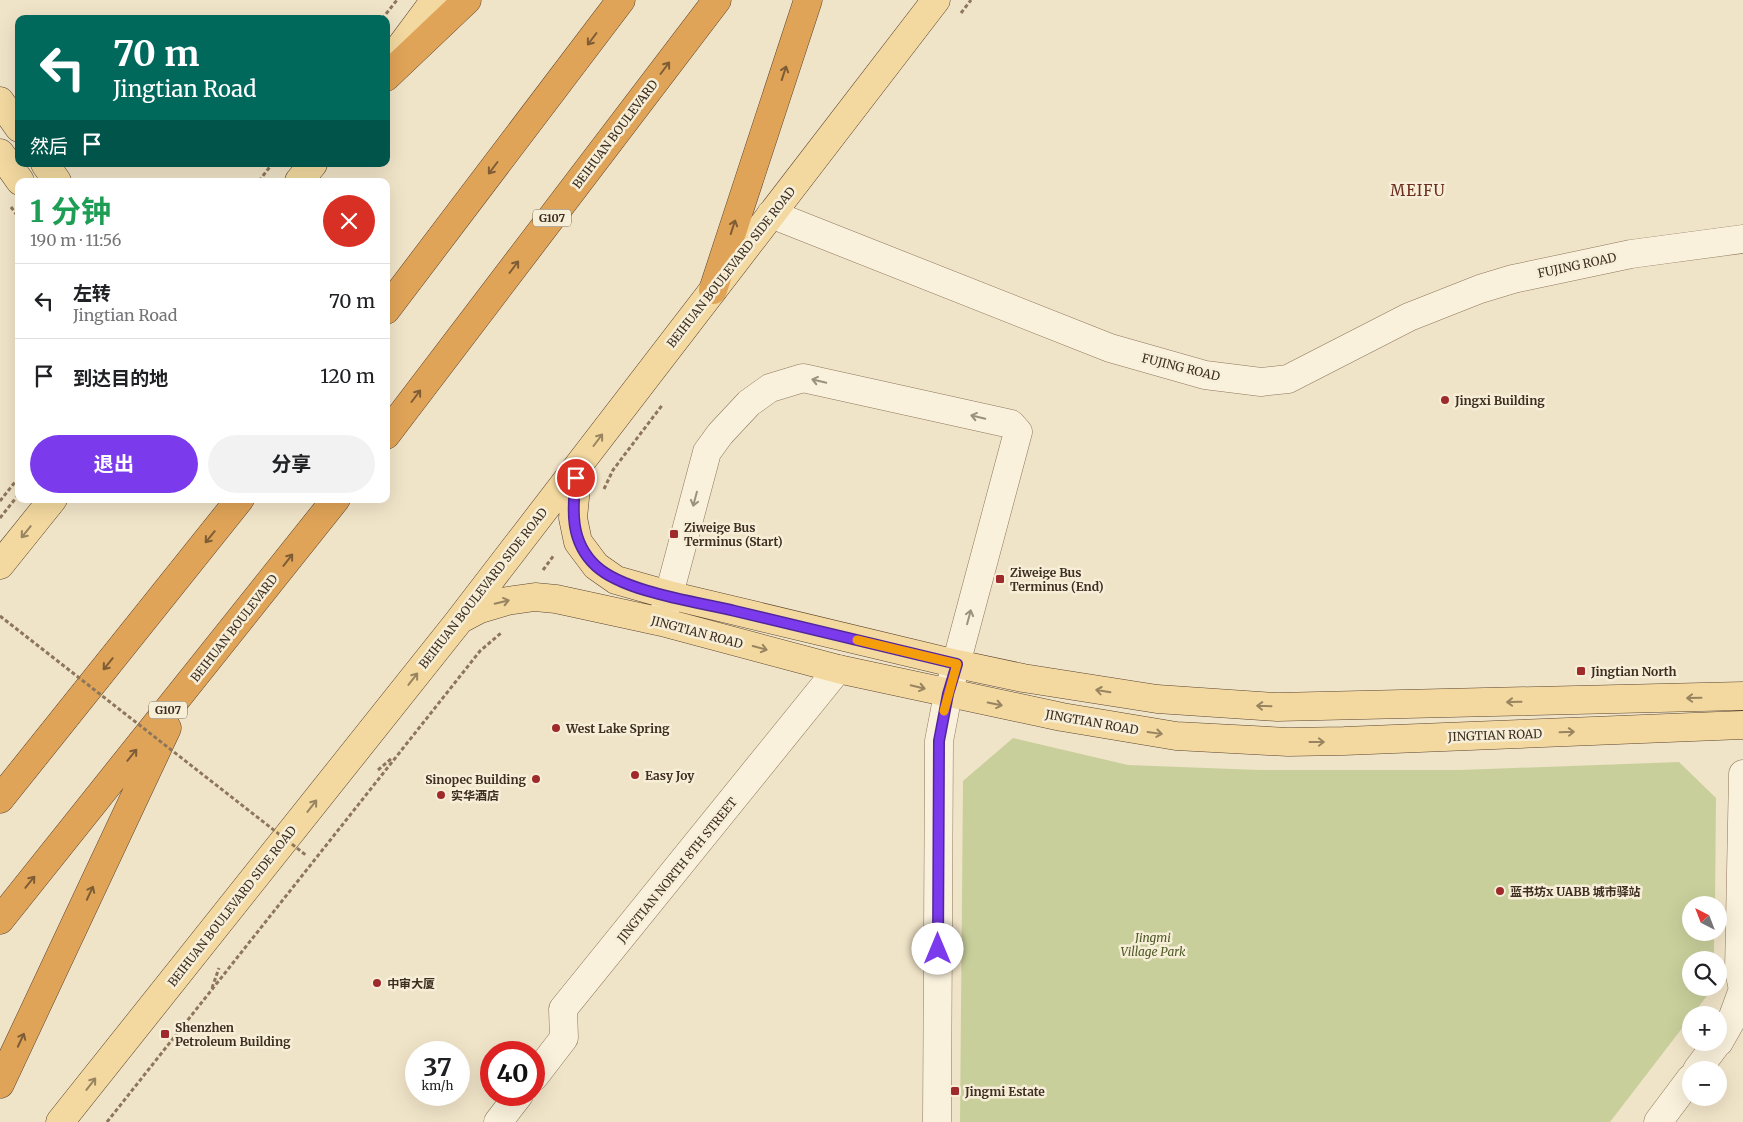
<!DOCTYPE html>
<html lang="zh">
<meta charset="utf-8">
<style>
:root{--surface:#fff;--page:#f2f2f2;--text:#202124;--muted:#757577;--line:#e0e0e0;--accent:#7c3aed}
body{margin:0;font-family:Merriweather,"Noto Sans SC",serif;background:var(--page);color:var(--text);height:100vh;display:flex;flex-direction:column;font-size:19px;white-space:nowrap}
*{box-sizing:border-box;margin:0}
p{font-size:16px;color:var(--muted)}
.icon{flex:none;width:28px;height:28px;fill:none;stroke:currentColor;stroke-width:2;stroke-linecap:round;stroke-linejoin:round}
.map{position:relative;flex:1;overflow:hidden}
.panel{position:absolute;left:15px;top:178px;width:375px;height:325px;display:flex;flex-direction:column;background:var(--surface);border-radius:10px;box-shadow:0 5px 20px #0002}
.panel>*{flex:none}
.top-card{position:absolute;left:15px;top:15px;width:375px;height:152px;border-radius:10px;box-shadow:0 5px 20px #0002;background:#00695c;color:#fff;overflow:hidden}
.needle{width:32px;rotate:318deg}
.buttons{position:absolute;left:1682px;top:896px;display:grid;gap:10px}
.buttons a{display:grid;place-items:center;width:45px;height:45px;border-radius:50%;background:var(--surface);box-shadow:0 5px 20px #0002;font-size:25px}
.speed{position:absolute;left:405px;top:1041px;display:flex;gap:10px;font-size:25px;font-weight:700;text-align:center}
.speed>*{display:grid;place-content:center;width:65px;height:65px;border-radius:50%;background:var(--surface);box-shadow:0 5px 20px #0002;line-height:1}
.speed small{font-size:12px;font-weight:400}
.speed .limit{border:8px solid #d22;background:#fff;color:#111}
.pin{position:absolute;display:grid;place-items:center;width:42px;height:42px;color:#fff;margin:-21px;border:2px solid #fff;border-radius:50%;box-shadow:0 1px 5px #0007}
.me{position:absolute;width:55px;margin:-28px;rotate:0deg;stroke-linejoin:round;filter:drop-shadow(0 0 4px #0008)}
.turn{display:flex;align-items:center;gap:18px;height:105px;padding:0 15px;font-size:22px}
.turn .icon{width:65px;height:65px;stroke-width:2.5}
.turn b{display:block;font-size:35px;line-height:42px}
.then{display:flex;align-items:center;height:48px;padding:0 15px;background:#0003;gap:10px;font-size:19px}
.round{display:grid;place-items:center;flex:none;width:52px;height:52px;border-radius:26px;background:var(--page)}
.head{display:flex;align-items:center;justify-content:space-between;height:85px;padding:0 15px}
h1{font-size:30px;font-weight:700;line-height:38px;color:#1e9e55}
.cta{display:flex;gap:10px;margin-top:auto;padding:10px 15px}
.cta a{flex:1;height:58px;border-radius:30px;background:var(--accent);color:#fff;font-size:20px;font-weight:700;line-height:58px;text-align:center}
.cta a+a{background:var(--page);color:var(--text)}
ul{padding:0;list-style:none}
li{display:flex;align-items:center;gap:15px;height:75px;padding:0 15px;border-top:1px solid var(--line)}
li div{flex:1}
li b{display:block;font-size:19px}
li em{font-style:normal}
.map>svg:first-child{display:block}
.green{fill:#c9cf9b}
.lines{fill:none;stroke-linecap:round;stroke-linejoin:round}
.minor-casing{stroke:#8d765c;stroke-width:29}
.major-casing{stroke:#5b4430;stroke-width:29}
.highway-casing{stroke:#5b4430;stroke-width:29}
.path{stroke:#8d765c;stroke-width:3;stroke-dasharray:4 2.5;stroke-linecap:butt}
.minor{stroke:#faf1dc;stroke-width:28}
.major{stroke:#f3d9a0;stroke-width:28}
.highway{stroke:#e0a458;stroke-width:28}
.path-bridge{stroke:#8d765c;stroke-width:3;stroke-dasharray:4 2.5;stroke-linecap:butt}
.oneway{stroke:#7e5d36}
.oneway2{stroke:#9c907e}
.oneway3{stroke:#988460}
.route-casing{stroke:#51269a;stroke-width:12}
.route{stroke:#7c3aed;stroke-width:9}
.slow{stroke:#f59e0b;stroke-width:9}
.poi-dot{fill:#9e2a2b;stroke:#f7eed8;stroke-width:2}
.labels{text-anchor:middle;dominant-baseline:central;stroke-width:5;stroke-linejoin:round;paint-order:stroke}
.shield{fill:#f7eed8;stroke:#756857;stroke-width:1}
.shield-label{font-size:11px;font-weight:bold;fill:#3d2e20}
.street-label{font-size:12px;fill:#3d2e20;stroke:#f7eed8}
.poi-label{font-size:12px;font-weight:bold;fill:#3d2e20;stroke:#f7eed8;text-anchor:start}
.park-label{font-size:12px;font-style:italic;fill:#4d5a26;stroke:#f7eed8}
.quarter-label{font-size:15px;letter-spacing:1px;fill:#6b2e1e;stroke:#f7eed8}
</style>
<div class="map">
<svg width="1743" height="1122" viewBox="0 0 1743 1122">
<rect width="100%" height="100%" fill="#f0e4c8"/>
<path class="green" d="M1013,738l115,27 131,5h201l219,-8 37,36 -1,107h-24v27l23,1v27h-23v28h22l-103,134h-650l3,-341z"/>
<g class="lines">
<defs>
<path id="minor" d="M771,214l339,134 95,27 56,7 27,-3 121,-62 71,-28 33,-10 118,-25 112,-15
M663,617l44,-165 13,-18 29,-31 21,-15 33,-10 208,46 7,8 -70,262 -9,47 -2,381
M1743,990l-4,-20 4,-196
M1719,1042l13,-23 11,-30
M1697,1070l21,-28
M534,1077l30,-39 -1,-29 275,-340
M498,1122l21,-27
M1658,1122l33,-44"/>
<path id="major" d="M386,66l49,-66
M0,101l19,27
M0,153l20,28
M45,164l12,17
M299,181l14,-17
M578,467l-5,51 5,24 18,24 20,14 53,15 288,69 66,14 134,21 120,8 466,-11
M0,565l53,-66
M463,618l17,-9 27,-8 28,-4 21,2 106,23 176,47 224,48 114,19 112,6 56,-1 399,-16
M60,1122l398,-500 478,-622"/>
<path id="highway" d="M386,77l81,-77
M713,290l95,-290
M386,310l235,-310
M386,435l331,-435
M0,799l240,-300
M0,920l336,-421
M0,1084l167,-356"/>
</defs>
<use href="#minor" class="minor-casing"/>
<use href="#major" class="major-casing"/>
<use href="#highway" class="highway-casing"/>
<path class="path" d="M961,13l10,-13
M382,19l15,-19
M259,181l13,-17
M11,207l8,11
M604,489l9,-19 50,-66
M0,501l19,-24
M0,518l19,-24
M543,570l11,-15
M378,770l14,-12
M212,988l7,-20
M107,1122l373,-471 21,-18"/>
<use href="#minor" class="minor"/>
<use href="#major" class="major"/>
<use href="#highway" class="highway"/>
<path class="path-bridge" d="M0,616l307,240"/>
</g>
<defs><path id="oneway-shaft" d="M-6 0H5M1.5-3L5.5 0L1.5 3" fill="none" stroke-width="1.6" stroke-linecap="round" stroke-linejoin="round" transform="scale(1.25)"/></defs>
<g class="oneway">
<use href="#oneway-shaft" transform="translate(592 39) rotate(127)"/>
<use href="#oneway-shaft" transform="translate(665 68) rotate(-53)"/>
<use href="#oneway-shaft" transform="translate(784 73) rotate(-72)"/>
<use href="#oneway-shaft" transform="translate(493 168) rotate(127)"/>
<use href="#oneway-shaft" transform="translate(733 227) rotate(-72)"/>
<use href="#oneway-shaft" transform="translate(514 267) rotate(-53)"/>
<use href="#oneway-shaft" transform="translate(416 396) rotate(-53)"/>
<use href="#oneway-shaft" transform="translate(210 537) rotate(129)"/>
<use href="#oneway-shaft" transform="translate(288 560) rotate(-52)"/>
<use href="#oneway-shaft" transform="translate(108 664) rotate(129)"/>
<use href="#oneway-shaft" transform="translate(132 755) rotate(-51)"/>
<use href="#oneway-shaft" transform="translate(30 882) rotate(-51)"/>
<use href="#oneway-shaft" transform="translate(90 893) rotate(-65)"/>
<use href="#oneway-shaft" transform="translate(21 1040) rotate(-65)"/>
</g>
<g class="oneway2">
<use href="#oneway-shaft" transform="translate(819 381) rotate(-167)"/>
<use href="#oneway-shaft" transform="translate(978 417) rotate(-167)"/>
<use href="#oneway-shaft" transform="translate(695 499) rotate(105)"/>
<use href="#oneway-shaft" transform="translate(969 617) rotate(-75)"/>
</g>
<g class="oneway3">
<use href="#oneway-shaft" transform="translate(598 440) rotate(-53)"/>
<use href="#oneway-shaft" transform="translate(26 532) rotate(129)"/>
<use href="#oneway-shaft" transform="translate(502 602) rotate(-13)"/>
<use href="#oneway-shaft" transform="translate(760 648) rotate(15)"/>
<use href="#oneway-shaft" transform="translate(413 679) rotate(-52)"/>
<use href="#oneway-shaft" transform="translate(918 687) rotate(13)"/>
<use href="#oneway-shaft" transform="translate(1103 691) rotate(-171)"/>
<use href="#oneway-shaft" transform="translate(1694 698) rotate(179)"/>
<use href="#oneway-shaft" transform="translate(1514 702) rotate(179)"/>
<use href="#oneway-shaft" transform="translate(995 704) rotate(12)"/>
<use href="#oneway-shaft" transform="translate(1264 706) rotate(-178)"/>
<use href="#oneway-shaft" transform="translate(1567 732) rotate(-2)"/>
<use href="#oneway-shaft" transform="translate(1155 733) rotate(8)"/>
<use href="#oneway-shaft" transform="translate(1317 742)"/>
<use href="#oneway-shaft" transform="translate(312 806) rotate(-52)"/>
<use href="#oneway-shaft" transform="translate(91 1084) rotate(-52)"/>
</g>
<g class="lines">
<defs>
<path id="route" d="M576,478c-4,32 -6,64 20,88 28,26 101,36 139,45 74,18 148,36 222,53l-9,30 -9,47 -1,208"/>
</defs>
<use href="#route" class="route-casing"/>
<use href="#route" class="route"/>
<path class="slow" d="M857,640l100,24 -13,47"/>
</g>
<g class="poi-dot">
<circle cx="1445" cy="400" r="5"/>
<rect x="669" y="529" width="10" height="10" rx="2.5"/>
<rect x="995" y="574" width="10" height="10" rx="2.5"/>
<rect x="1576" y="666" width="10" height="10" rx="2.5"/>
<circle cx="556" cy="728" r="5"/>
<circle cx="635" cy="775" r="5"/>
<circle cx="536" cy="779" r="5"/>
<circle cx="441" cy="795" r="5"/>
<circle cx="1500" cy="891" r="5"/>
<circle cx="377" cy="983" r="5"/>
<rect x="160" y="1029" width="10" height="10" rx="2.5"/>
<rect x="950" y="1086" width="10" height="10" rx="2.5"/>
</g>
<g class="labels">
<g class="shield">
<rect x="533" y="209.5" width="38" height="17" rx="4"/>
<rect x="149" y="701.5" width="38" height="17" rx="4"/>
</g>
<g class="shield-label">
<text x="552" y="218">G107</text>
<text x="168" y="710">G107</text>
</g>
<g class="street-label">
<text transform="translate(615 134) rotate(-53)">BEIHUAN BOULEVARD</text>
<text transform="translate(1577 265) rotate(-12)">FUJING ROAD</text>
<text transform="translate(731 267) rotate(-52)">BEIHUAN BOULEVARD SIDE ROAD</text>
<text transform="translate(1181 367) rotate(14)">FUJING ROAD</text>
<text transform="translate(483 588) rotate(-52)">BEIHUAN BOULEVARD SIDE ROAD</text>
<text transform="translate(234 628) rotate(-52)">BEIHUAN BOULEVARD</text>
<text transform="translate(697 632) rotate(15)">JINGTIAN ROAD</text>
<text transform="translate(1092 722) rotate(10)">JINGTIAN ROAD</text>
<text transform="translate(1495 735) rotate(-2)">JINGTIAN ROAD</text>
<text transform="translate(677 870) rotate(-51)">JINGTIAN NORTH 8TH STREET</text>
<text transform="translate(232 906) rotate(-52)">BEIHUAN BOULEVARD SIDE ROAD</text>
</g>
<g class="poi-label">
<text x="1455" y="400">Jingxi Building</text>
<text x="684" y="527">Ziweige Bus<tspan x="684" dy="14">Terminus (Start)</tspan></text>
<text x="1010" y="572">Ziweige Bus<tspan x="1010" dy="14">Terminus (End)</tspan></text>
<text x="1591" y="671">Jingtian North</text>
<text x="566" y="728">West Lake Spring</text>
<text x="645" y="775">Easy Joy</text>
<text x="526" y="779" text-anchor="end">Sinopec Building</text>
<text x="451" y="795">实华酒店</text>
<text x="1510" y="891">蓝书坊x UABB 城市驿站</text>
<text x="387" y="983">中审大厦</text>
<text x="175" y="1027">Shenzhen<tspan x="175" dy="14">Petroleum Building</tspan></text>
<text x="965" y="1091">Jingmi Estate</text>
</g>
<g class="park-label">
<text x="1153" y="937">Jingmi<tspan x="1153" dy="14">Village Park</tspan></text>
</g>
<g class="quarter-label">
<text x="1418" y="190">MEIFU</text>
</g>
</g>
</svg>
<div class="buttons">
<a><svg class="needle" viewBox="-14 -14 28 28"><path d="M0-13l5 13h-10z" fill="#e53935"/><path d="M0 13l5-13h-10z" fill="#757577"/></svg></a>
<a><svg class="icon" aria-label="search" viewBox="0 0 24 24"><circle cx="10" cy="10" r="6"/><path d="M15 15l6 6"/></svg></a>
<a>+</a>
<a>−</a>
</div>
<div class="speed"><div>37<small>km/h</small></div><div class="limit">40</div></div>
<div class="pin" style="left:576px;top:478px;background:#d93025"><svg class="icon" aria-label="arrive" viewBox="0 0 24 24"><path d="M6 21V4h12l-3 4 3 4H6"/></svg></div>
<svg class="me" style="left:938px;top:949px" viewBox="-20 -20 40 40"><circle r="19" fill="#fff"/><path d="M0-13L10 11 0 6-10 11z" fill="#7c3aed"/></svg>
<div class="top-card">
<div class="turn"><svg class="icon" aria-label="left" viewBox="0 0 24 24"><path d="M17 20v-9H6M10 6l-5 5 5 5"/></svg><div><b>70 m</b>Jingtian Road</div></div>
<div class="then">然后<svg class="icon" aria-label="arrive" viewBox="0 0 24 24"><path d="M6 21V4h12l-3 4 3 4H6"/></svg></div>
</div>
<section class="panel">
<div class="head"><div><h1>1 分钟</h1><p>190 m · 11:56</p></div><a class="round" style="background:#d93025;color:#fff"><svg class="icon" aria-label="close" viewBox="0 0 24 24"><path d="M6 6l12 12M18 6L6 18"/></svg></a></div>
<ul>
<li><svg class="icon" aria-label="left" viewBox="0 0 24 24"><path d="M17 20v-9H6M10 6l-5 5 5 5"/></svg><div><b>左转</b><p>Jingtian Road</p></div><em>70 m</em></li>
<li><svg class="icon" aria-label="arrive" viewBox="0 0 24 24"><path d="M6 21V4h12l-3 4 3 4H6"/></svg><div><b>到达目的地</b></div><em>120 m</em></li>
</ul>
<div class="cta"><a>退出</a><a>分享</a></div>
</section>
</div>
